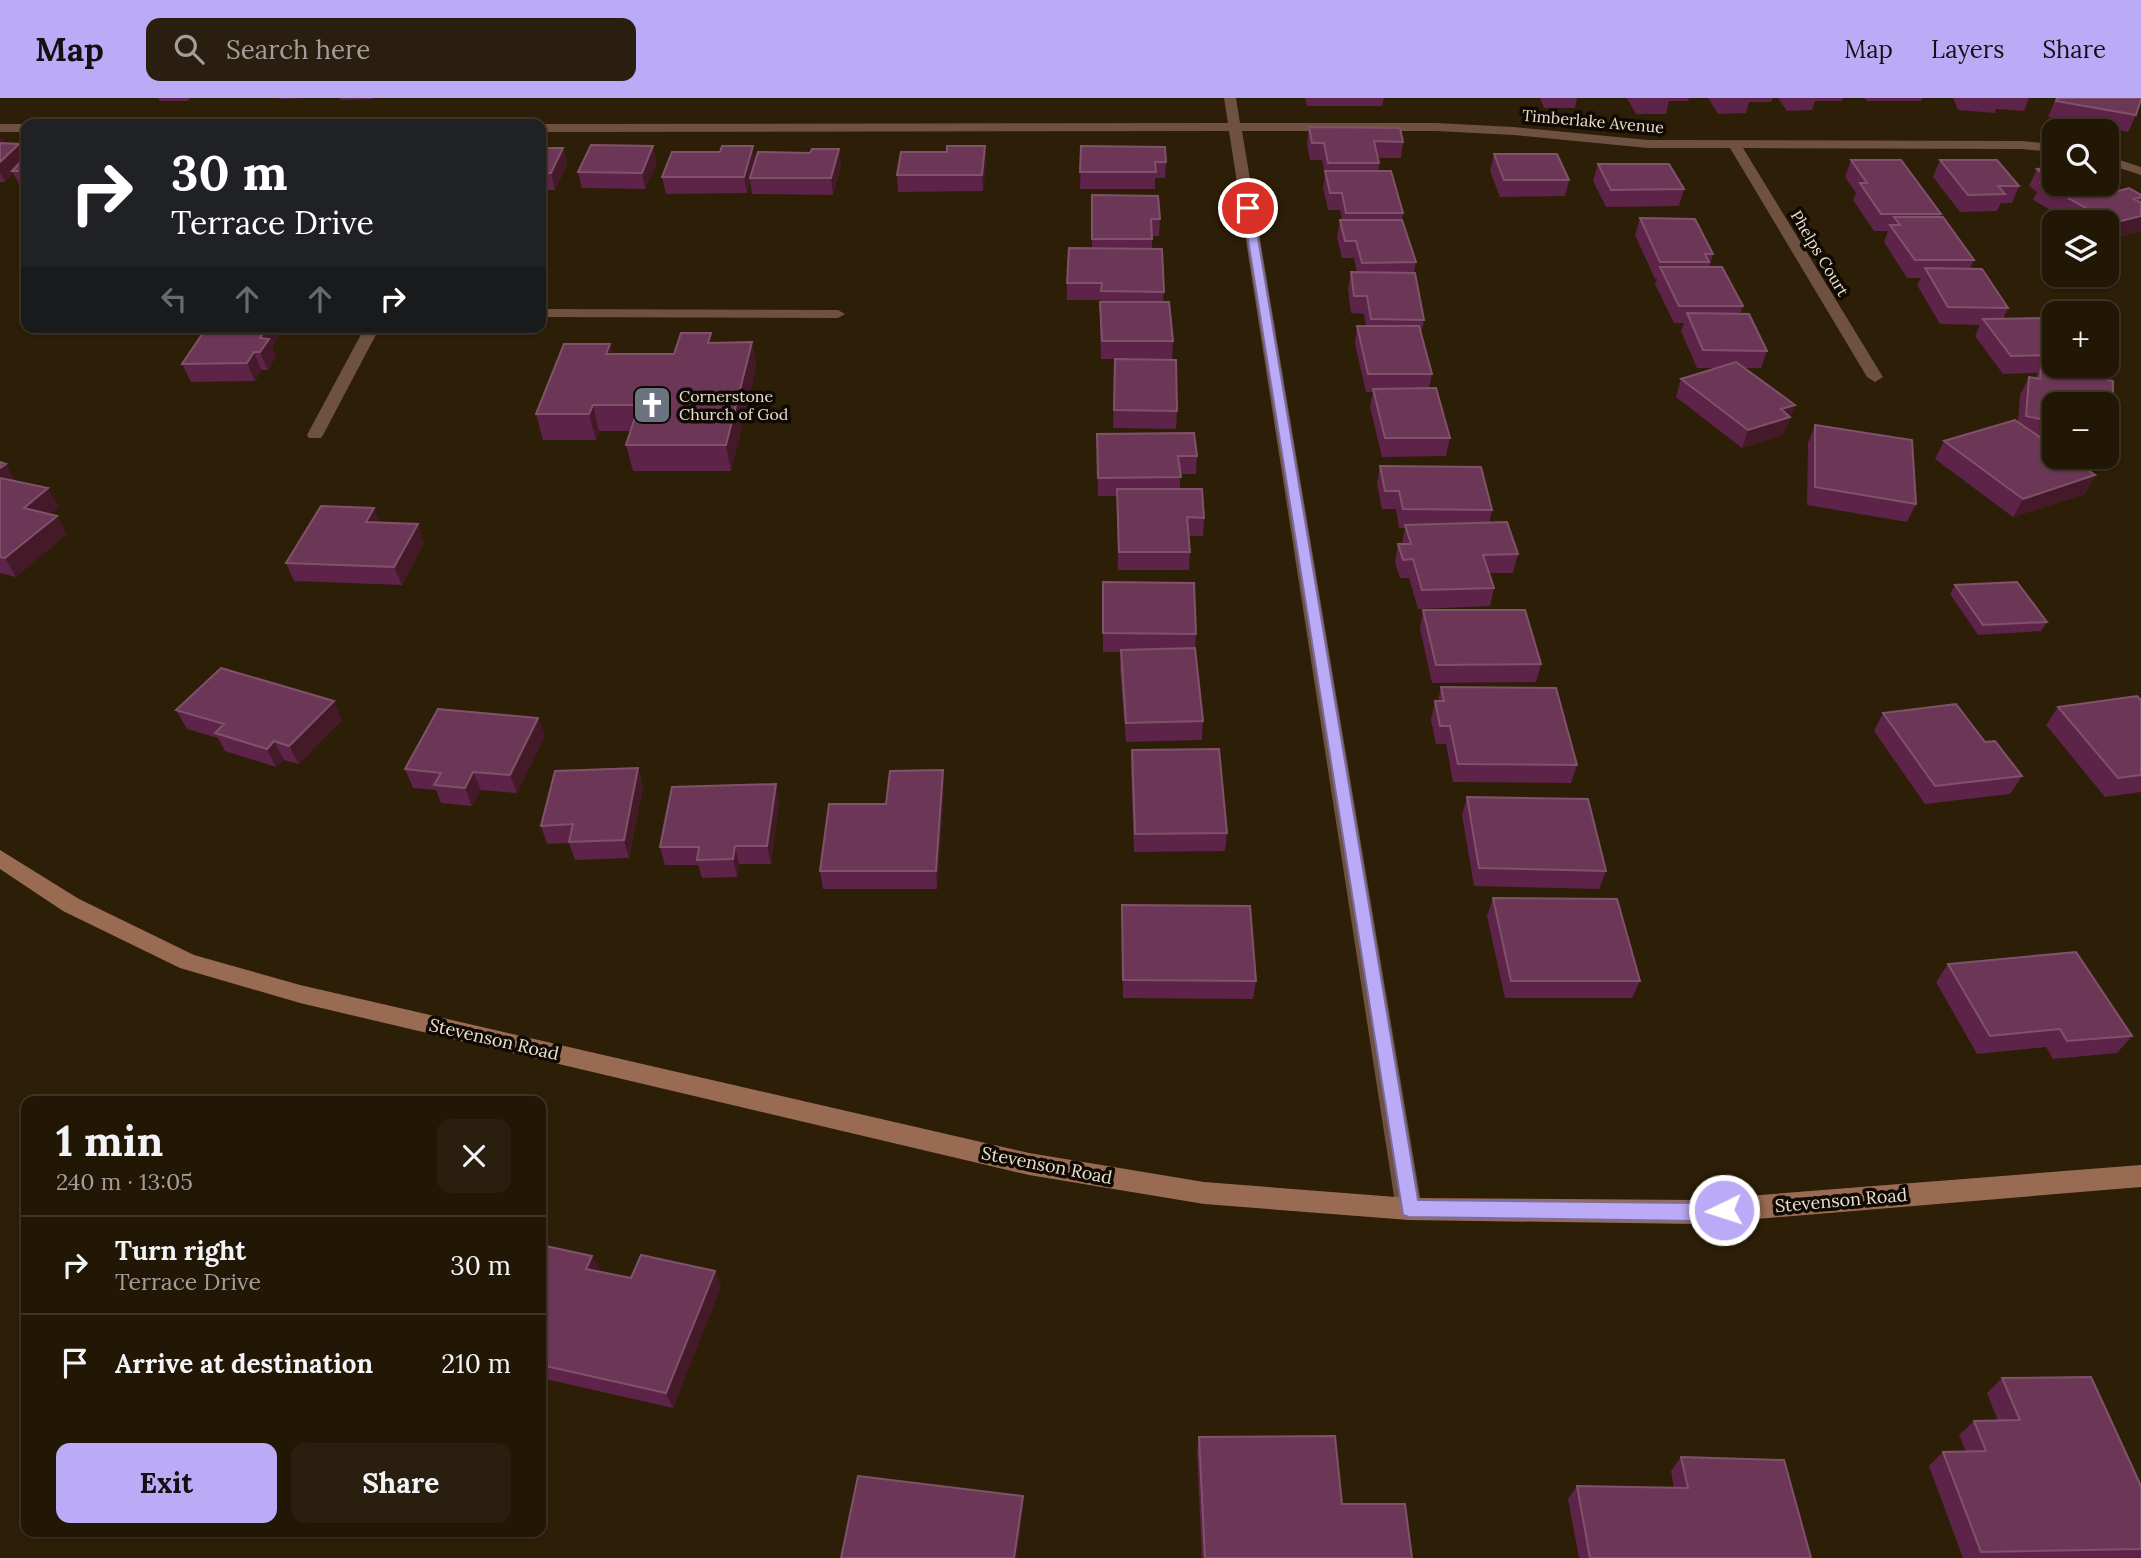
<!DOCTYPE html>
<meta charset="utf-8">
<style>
:root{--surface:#221605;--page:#2a1f0f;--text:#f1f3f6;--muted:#a29f9a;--line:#3f3527;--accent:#bbaaf6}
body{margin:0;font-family:Lora,serif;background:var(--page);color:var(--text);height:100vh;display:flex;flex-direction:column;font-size:26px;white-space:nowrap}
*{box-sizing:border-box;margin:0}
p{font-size:23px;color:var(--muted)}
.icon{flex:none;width:38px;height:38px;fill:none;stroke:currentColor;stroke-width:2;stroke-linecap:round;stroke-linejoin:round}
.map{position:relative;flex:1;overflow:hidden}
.sheet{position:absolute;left:21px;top:998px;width:525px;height:441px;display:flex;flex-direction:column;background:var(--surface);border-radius:14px;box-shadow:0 2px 5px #0004,0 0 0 2px var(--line)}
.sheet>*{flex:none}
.hud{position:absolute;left:21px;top:21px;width:525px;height:214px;border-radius:14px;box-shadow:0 2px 5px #0004,0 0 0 2px var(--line);background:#202124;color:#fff;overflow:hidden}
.controls{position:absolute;left:2042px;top:21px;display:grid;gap:14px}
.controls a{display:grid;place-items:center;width:77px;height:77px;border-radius:14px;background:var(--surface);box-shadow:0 2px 5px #0004,0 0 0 2px var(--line);font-size:35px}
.pin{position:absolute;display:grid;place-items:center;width:60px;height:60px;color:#fff;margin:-30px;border:4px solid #fff;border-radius:50%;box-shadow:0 2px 7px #0007}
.me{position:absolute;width:77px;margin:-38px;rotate:266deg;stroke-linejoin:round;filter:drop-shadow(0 0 5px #0008)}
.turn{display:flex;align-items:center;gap:24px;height:147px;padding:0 35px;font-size:32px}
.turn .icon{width:91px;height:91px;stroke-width:2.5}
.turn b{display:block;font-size:49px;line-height:60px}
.lanes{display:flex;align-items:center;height:66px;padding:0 35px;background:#0003;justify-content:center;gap:35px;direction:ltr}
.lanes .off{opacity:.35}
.round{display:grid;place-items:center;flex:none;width:74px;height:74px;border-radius:14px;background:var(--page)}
.headline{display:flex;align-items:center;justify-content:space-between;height:119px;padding:0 35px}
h1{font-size:42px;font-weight:800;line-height:52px}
.cta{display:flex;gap:14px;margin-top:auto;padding:14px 35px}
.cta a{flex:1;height:80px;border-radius:14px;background:var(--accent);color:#111;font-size:28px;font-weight:800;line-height:80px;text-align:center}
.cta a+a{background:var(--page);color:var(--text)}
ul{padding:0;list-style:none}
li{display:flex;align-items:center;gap:21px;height:98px;padding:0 35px;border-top:2px solid var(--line)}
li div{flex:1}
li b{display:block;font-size:26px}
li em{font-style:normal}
header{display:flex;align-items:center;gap:42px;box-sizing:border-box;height:98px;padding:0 35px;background:var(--accent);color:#111}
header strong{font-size:33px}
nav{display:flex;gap:38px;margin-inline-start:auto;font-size:24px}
.search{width:490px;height:63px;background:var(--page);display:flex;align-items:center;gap:18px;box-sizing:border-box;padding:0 24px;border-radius:14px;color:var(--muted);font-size:26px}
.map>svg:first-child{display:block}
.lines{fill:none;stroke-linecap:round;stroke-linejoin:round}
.lane{fill:#6f5142;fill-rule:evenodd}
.street{fill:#6f5142;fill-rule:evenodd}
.secondary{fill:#9a6b53;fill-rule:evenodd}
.wall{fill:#5e2348}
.shaded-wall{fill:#441928}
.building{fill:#6c3757;stroke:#80526a;stroke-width:2}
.route{fill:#bbaaf6;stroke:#7a6ea0;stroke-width:2}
.labels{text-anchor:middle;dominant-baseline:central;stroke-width:7;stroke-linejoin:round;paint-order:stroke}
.far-street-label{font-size:16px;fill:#e9dfd1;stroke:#100a03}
.far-poi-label{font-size:16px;fill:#e9dfd1;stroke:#100a03;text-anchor:start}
.street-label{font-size:18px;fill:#e9dfd1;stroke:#100a03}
</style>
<header>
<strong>Map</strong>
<div class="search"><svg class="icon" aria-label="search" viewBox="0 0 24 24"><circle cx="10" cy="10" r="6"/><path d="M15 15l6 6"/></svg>Search here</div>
<nav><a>Map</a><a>Layers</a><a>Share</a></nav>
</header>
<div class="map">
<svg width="2141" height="1460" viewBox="0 0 2141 1460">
<rect width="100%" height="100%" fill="#2d1e07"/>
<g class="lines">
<path class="lane" d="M541,211l297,1 7,4 -7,4 -297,-1z"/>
<path class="street" d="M1224,0h12l4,25h196l78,4 134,13 374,1 32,3v8l-32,-3 -279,-1 140,229 -8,5 -8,-5 -137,-229h-82l-134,-13 -78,-4h-194l180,1078 -4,8 -9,3 -9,-3 -4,-8 -167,-1078 -688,1v-8l687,-1z
M0,26h26v8h-26z
M2107,58l34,11v8l-34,-11z
M365,229h15l-57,108 -2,3h-12l-2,-3z"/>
<path class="secondary" d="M0,752l79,49 115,56 106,30 729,168 175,29 205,16 288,2 444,-35v22l-444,37 -288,-4 -205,-16 -175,-29 -729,-172 -120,-35 -117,-57 -63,-42z"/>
</g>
<path class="wall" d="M158,0h32l-3,3h-27z
M279,0h25l-24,1z
M340,0h33l-1,1 -31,1z
M1305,0h79l-2,8h-75z
M1540,0h37l-2,10h-31z
M1627,0h62l-1,3h-19l-3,13h-30z
M1708,0h65l-2,4h-22l-3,11 -28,1z
M1778,0h65l-1,3h-27l-3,9 -25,1z
M1865,0h57l-1,3h-54z
M1953,0h76l-5,13 -28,-2 -1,4 -37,-3z
M2056,0l80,17 -8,17 -80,-15z
M1309,29l94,15 -2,16h-23l1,5 -1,8 25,42 -1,7 14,42 -2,11 10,47 -3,15 11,39 -3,14 21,50 -4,18 -64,1 -12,-50 3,-15h-7l-11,-48 2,-18h9l-2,-12 -13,-1 -3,-24 3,-17h6l-3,-14h-12l-5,-21 3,-17h2l-2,-10h-12l-5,-22 2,-13 -3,-15h-12l-3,-16z
M0,40l5,5 14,1 6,13 1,-1v32h-5l-8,-15 -8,9h-5z
M985,48l1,17 -3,28 -85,1 -1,-17 50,-23z
M1081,48l85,16 -1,16h-10v11h-75z
M541,50h22l4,17 -12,25h-14z
M1494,56l75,26 -4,16 -65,1 -10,-26z
M1851,62h50l40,54 -1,3h3l31,43 -4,8 12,1 26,39 -5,11 44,-1 7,9v39h17l-3,6 45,9 -1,53 -5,9v-39h-53v38l-10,-2 10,7v10h14l27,18 -10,19 -72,23 -78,-58 9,-18 71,-21 3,2 2,-27 9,-18 6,1 3,-5 -35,1 -28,-38 5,-11 -40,-1 -23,-39 4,-7h-14l-23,-36 4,-11h-14l-21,-31 3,-7 -11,-16z
M1940,62l79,26 -7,17h-11l-4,8 -37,1 -27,-35z
M755,64l86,3 -8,30 -81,-1 -2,-14 -3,13 -81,1 -4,-17z
M657,65l-12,26 -63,-1 -4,-16z
M1598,66l86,25 -5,17 -73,1 -13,-26z
M2037,71l77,23 27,3v36l-34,9v-18h-35l-39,-22 4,-8 -8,-6z
M1092,97l68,24 -1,17h-7v13l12,43 -1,10 10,39 -1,18h-71l-1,-39v-18h1v-2h-34v-17l25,-34z
M1640,120l73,36 -4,13 34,39 -3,8 27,37 -6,17h-17l51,37 -12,30 -41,13 -66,-51 5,-18 36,-11h-20l-16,-37 3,-8h-10l-19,-39 2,-5h-2l-20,-44z
M207,229h78l-13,20 4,9 -8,14h-7l-6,11 -64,1 -9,-18z
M752,244l4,26 -25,103h-98l-7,-26 5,-14h-32l-3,9h-53l-7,-26 74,-70 2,10h62l38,-11z
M1115,261l62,52 -1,18 -63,-1z
M1815,327l101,79 -9,18 -100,-17 1,-62z
M1097,336l100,22 -1,18h-16v15l24,29 -1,18h-14l1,16 -1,18h-71l-1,-74h-19z
M0,364l16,19 43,26 -9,7 17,20 -51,43 -16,-4z
M1380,368l112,44 -3,13 29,31 -5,19h-24l5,15 -4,18 -72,3 -9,-31h-9l-5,-16 3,-18h4l3,-16h-6l-3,-19h-14l-5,-25z
M379,425l39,1 6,19 -22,42 -108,-4 -8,-18z
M1103,484l93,52 -1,16 8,71 -1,19 -76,2 -6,-73 1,-17h-18z
M1955,487l92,37 -6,9 -63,4 -28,-41z
M1423,512l118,54 -5,18 -104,1 -12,-54z
M1441,589l136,78 -6,18 -118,-1 -7,-38h-10l-5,-24 4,-19h3z
M2141,602v92l-36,5 -59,-72 12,-18z
M176,612l166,10 -43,44 -15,-4 -8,7 -51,-16 -7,-13 -31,-9z
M1883,615l139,63 -12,18 -85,10 -51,-73z
M538,620l7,18 -28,57 -36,-3 -9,16 -31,-3 -5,-13 -23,-2 -8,-19z
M1132,652l95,83 -2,18 -91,1 -3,-83z
M638,670l5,18 -14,72 -54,2 -6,-17 -22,1 -6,-18z
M943,672l1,19 -7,100h-114l-3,-18 66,-67z
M1467,699l139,74 -7,18 -125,-3 -12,-71z
M779,704l-8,62h-32l-2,13 -35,1 -4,-13h-33l-5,-18z
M1493,800l147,83 -8,17h-127l-18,-82z
M1122,807l134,76 -3,18 -130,-1z
M1948,866l184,72 -15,17 -64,6 -7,-12 -69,7 -41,-72z
M541,1147l51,11 8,15 31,7 84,-7 6,16 -48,121 -132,-30z
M2002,1280l139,108v72h-178l-34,-92 14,-14h23l-7,-17 15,-14h24l-11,-28z
M1199,1339l143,67 70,54h-210l-5,-107z
M1681,1359l130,101h-232l-11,-59 9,-13 97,2 -3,-17z"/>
<path class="shaded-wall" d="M2,40l7,15 10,-9 7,15 -14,12 1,2 -8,9 -5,-10v-33z
M653,48l4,17 -12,26 -3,-16z
M753,48l2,16 -5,16v2l-3,13 -3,-16z
M985,48l1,17 -3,28 -1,-16z
M563,50l4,17 -12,25 -4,-17z
M839,51l2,16 -8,30 -2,-17z
M2141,118v15l-34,9v-5l6,-12z
M266,229h19l-13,20 4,9 -8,14 -8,-18v-14z
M752,244l4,26 -25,103 -5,-26z
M610,246l6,25 -10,-15z
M254,254l7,18 -6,11 -8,-18z
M593,307l6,26 -3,9 -7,-26z
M1795,307l-12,30 -41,13 6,-18 33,-21z
M6,366l10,18 -16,10v-24z
M2095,377l-10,19 -72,23 10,-18z
M48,390l11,19 -24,20 -11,-19z
M374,410l7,19 -15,-5z
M57,418l10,18 -51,43 -11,-19z
M418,426l6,19 -22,42 -8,-18z
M334,603l8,19 -43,44 -10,-18z
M538,620l7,18 -28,57 -7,-18z
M274,643l10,19 -8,7 -9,-18z
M638,670l5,18 -14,72 -5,-18z
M943,672l1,19 -7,100 -1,-18z
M473,674l8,18 -9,16 -7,-18z
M776,686l3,18 -8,62 -4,-18z
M735,748l4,18 -2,13 -4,-18z
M592,1158l8,15 -14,-2z
M715,1173l6,16 -48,121 -7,-15z
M1023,1398v13l-6,49h-3z"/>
<path class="building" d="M2057,0h84v1l-5,16 -80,-14z
M1309,29l91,1 3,14 -29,-1 5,22h-51l-4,-20h-12z
M0,45l19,1 -19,18z
M591,47l62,1 -11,27 -64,-1z
M722,48h31l-9,31h-82l10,-25h48z
M947,48h38l-3,29h-85l4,-23h46z
M1081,48l84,1 1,15h-11l1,10h-76z
M541,50h22l-12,25h-10z
M812,51h27l-8,29h-81l8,-26 52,1z
M1494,56h63l12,26h-65z
M26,58v15h-14z
M1851,62h50l40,54h-60l-21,-31h7z
M1940,62h57l22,26h-21l7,8 -37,1z
M1598,66h71l15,25 -73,1z
M2054,69v17h40l4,2 4,-1 12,7 15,-4 12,7v2l-7,2 7,4v13l-28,7 -72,-40 9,-3 -13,-11z
M1325,73h66l12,42h-57l-4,-20h-12z
M1092,97l66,1 2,23h-9l1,20h-60z
M1894,119h49l31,43h-59l-25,-35h10z
M1640,120l55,1 18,35h-8l4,8h-49z
M1340,122h62l14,42 -54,1 -6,-22h-11z
M1069,150l93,1 2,43 -63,-1 1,-8h-35z
M1660,169h62l21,39h-64z
M1925,170l57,1 26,39 -60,-1z
M1351,174l64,1 9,47 -53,-1 -4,-23h-13z
M1100,204h69l4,39h-71z
M1687,215l62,1 18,37 -64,-1z
M2047,220l7,9v28l-43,1 -28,-37z
M1357,228h62l13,48h-64z
M207,229h59l-6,11 9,1 -9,13h-6l-7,11 -65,1z
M681,235h30l-3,10 44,-1 -26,103h-100l13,-40h-46l-4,9h-53l28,-70h46l-4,10h68z
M1115,261l61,1 1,51 -63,-1z
M1736,264l59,43 -14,4 9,8 -42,13 -67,-51z
M2041,268l72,15 -1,53 -5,-1v-29h-53v18l-28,-6 3,-39 11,2z
M1436,290l14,50h-65l-12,-49z
M2015,322l39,27v10h14l27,18 -72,24 -79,-58z
M1815,327l97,15 4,64 -101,-17z
M1194,335l3,23h-19l3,21 -83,1 -1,-44z
M0,364l6,2 -6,4z
M1380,368l101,1 11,43 -89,-1 -4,-18h-14z
M0,380l48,10 -24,20 33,8 -52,42 -5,-1z
M1117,391h85l2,29 -17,-1 3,35h-71z
M321,408l53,2 -8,14 52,2 -24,43 -108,-4z
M1507,424l11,32 -35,1 11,33 -72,2 -9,-31 -10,1 -5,-16h13l-6,-19z
M1103,484l91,1 2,51 -93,-1z
M2017,484l30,40 -64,3 -28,-40z
M1423,512h102l16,54 -105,1z
M1195,550l8,73 -77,2 -5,-73z
M221,570l113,33 -45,45 -15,-5 -7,8 -52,-16 9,-9 -48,-14z
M1441,589l115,1 21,77 -119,-1 -8,-38h-10l-5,-25h9z
M2137,598l4,4v75l-23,3 -60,-71z
M1956,606l29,38 10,-1 27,35 -87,10 -52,-73z
M438,611l100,9 -28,57 -37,-3 -8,16 -31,-3 7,-12 -36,-4z
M1219,651l8,84 -92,1 -3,-84z
M638,670l-14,72 -55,2 4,-18 -32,2 14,-55z
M943,672l-7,101h-116l9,-67h57l4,-33z
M776,686l-9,62h-32l-2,13 -36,1 2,-13h-39l12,-60z
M1467,699l121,2 18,72 -127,-3z
M1493,800l124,1 23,82h-129z
M1122,807l128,1 6,75 -133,-1z
M2076,854l56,84 -65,5 -7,-12 -70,7 -42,-72z
M541,1147l51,11 -6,13 45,9 10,-23 74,16 -49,122 -125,-28z
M2091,1279l50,109v63l-160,3 -38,-100 43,-1 -12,-30 46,-1 -18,-42z
M1335,1338l7,68h63l7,54h-207l-6,-121z
M1681,1359l103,3 27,98h-221l-13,-72 111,2z
M858,1378l165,20 -9,62h-173z"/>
<path class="route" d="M1248,107l5,3 165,992 279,3 27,-2 7,2 3,7 -3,6 -34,5 -288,-4 -6,-2 -160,-1007z"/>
<defs>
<symbol id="church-square" viewBox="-11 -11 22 22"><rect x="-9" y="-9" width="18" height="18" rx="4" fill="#6b7280" stroke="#100a03"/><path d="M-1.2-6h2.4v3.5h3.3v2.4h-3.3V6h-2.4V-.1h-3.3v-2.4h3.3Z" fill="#fff"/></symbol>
</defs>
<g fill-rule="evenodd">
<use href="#church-square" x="630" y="285" width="44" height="44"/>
</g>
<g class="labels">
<g class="far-street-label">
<text transform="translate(1593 23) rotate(5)">Timberlake Avenue</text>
<text transform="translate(1820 155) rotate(59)">Phelps Court</text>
</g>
<g class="far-poi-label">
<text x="679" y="298">Cornerstone<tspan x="679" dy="18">Church of God</tspan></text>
</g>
<g class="street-label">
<text transform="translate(494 941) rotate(13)">Stevenson Road</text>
<text transform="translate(1047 1067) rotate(11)">Stevenson Road</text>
<text transform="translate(1841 1102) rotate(-5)">Stevenson Road</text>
</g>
</g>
</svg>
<div class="controls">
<a><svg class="icon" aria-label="search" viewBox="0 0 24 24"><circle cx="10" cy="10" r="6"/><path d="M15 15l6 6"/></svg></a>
<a><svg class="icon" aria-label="layers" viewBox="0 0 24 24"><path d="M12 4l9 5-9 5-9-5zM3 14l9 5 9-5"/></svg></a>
<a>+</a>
<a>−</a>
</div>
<div class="pin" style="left:1248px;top:110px;background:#d93025"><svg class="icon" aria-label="arrive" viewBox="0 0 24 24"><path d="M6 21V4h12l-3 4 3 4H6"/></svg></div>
<svg class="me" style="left:1724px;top:1112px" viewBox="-20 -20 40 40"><circle r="17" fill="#bbaaf6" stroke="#fff" stroke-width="3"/><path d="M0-11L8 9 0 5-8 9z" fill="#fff"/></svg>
<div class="hud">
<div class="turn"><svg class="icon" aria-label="right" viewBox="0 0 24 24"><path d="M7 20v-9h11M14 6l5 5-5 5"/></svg><div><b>30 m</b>Terrace Drive</div></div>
<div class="lanes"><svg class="icon off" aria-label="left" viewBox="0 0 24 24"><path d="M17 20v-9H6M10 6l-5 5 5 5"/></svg><svg class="icon off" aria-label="ahead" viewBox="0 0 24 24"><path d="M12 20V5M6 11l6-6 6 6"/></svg><svg class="icon off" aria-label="ahead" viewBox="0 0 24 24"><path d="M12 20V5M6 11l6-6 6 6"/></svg><svg class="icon" aria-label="right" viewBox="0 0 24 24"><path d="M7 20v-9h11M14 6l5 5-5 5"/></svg></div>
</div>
<section class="sheet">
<div class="headline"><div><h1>1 min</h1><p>240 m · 13:05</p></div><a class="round"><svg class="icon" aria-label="close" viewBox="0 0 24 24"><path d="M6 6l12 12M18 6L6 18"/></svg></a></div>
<ul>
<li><svg class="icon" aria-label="right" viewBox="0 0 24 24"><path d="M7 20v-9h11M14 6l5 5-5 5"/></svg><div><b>Turn right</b><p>Terrace Drive</p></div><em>30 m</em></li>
<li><svg class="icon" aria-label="arrive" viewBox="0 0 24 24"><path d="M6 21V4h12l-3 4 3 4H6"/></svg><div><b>Arrive at destination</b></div><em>210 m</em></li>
</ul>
<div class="cta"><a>Exit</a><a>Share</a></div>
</section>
</div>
